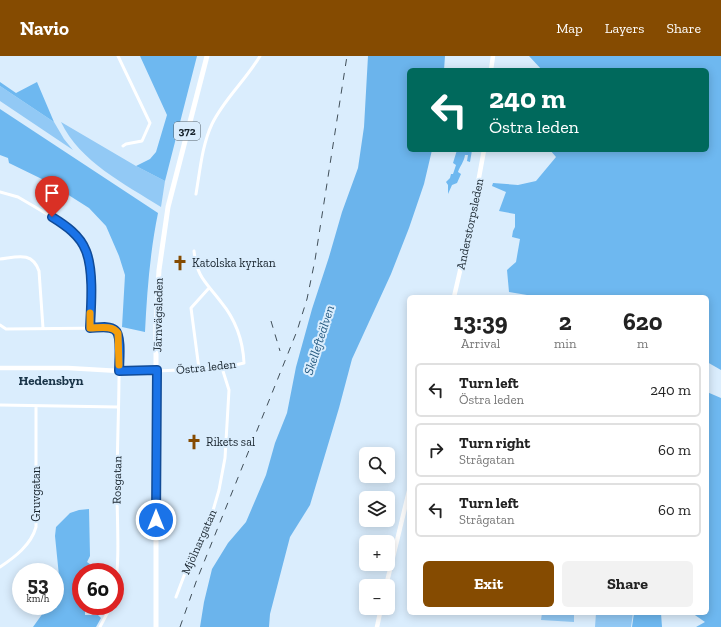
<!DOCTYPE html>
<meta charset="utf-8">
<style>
:root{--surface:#fff;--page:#f2f2f2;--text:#222;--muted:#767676;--line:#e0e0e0;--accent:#854b01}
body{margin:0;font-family:"Zilla Slab",serif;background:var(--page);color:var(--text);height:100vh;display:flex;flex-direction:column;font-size:15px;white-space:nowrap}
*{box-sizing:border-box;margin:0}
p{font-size:13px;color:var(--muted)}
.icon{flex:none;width:22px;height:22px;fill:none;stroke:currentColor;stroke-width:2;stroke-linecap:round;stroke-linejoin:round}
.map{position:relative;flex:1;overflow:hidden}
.sheet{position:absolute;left:407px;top:239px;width:302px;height:320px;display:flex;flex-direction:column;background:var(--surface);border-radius:6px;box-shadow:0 2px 10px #0003}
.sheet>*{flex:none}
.guide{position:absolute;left:407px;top:12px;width:302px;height:84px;border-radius:6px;box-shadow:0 2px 10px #0003;background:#00695c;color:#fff;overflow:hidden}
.tools{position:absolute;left:359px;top:391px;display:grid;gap:8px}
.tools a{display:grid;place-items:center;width:36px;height:36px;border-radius:6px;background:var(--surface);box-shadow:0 2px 10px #0003;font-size:20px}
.speed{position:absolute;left:12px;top:507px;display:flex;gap:8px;font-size:20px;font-weight:700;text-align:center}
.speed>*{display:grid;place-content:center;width:52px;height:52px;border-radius:50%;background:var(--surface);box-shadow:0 2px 10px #0003;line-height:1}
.speed small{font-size:10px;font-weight:400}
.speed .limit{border:6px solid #d22;background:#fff;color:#111}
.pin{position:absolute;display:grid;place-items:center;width:34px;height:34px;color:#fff;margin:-41px -17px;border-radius:50% 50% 50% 0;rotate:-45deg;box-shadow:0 0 4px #0007}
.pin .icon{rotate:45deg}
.me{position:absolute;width:44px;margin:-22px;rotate:0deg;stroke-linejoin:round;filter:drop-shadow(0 0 3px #0008)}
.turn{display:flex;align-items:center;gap:14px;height:84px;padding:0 16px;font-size:18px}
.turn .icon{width:52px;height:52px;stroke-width:2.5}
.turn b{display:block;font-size:28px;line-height:34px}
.eta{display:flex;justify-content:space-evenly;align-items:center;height:68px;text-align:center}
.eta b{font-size:24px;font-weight:700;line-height:28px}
.primary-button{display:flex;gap:8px;margin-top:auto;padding:8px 16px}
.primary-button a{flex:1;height:46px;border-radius:6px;background:var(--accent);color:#fff;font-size:16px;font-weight:700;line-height:46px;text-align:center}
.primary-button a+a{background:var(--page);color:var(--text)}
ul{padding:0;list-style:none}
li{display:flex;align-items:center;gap:12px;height:54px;margin:0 8px 6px;padding:0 8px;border:2px solid var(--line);border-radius:6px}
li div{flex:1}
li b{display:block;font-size:15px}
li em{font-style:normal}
header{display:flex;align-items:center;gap:24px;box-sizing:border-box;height:56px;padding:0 20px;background:var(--accent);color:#fff}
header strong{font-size:19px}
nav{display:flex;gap:22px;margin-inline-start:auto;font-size:14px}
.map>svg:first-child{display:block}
.green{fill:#92c9f5}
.forest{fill:#6eb8f0}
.water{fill:#6bb4ec}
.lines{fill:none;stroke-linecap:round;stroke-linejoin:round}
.street{stroke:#fff;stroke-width:3}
.secondary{stroke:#fff;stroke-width:4.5}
.primary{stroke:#fff;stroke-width:5}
.rail{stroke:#414f59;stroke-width:1;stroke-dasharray:7 7;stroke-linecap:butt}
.route-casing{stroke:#114b97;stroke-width:10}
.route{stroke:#1a73e8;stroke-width:7}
.slow{stroke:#f59e0b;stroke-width:7}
.labels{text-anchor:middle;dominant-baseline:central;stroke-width:4;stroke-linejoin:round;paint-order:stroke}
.shield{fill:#daedfd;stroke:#52606b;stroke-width:1}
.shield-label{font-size:11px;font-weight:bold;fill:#17232c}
.street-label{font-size:12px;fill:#17232c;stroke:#daedfd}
.poi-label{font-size:12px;fill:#17232c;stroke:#daedfd;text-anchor:start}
.water-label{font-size:13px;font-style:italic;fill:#24597f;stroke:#daedfd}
.neighbourhood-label{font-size:13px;font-weight:bold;fill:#193448;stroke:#daedfd}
</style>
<header>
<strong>Navio</strong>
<nav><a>Map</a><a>Layers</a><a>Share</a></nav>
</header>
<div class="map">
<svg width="721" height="571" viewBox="0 0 721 571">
<rect width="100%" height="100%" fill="#daedfd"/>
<path class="green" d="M0,30l54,36 10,17 9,11 -73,-49z
M61,66l75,44 29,15 -4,26c-36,-23 -81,-45 -100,-85z
M542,557h32v9l-33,-2z
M596,557h37l-2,14h-36z"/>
<path class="forest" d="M140,0h57l-32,125 -29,-15 14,-7 6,-7 11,-37z
M529,0h192v314l-14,-8v-65h-168l-30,-5 -2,-22 9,-8 4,-23 -8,-2 1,-6 2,-4v-13l-16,-3 7,-19 -14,-6 1,-3 25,2 18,-4 20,-24 -6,-7h157v-80h-165z
M0,26l16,11 21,-11 17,40 -54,-36z
M0,53l158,104c-8,39 -11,79 -13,119l-23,-5 3,-52 -6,-19 -13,-30 -17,-18 -41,-26 -39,-19 -1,-5 -8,-3z
M457,94h15l-2,12 -3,-1 1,-6h-3c-1,7 -5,11 -7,17l3,2 -4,9 -5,2 -4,9v-9l-2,-3 4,-4 1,-4h2l3,-9 -3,-2z
M707,336l14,6v229h-25l9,-5 -13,-9h15z
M89,453l1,47 -3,6 7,5v5h-13v34h4v9h13l3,3 -5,9h-63l15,-21h7v-11l4,-6 -4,-2v-4l4,-7 -4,-40 1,-9 14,-14 9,-3z
M634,557h27l1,14h-30z"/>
<path class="water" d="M368,0h77l-1,14h-35v80h23l-8,34 -15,44 -18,46 -39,85 -13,49 -29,97 -20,32 -20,77 -1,13h-69l4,-25 8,-33 16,-26 18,-21 20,-47 9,-32 12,-30 9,-46 16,-58 17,-52 13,-45 16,-44 6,-41z"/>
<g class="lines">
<path class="street" d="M118,0l32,67 -8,18 -16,3 -3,2
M0,136l18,5 46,27c8,7 17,16 22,26 8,19 5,57 4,78
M196,138c4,-23 6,-49 16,-70 12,-25 34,-44 48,-68
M0,203c17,-2 32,-8 39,12l4,57
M0,269l6,4 102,-1c8,2 10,4 11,12 1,50 -2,100 -2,149 0,33 3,69 -2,101
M199,313l-8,-61 18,-20
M157,315l65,-3 22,-5c-1,-22 -9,-44 -23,-61 -15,-20 -24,-24 -27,-51
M0,349l118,2
M0,511c15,-10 31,-22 36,-40v-121
M176,541l17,-45 19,-38 7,-24 6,-32 4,-68 -7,-22
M100,571l11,-21"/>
<path class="secondary" d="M491,14l2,-14
M454,241l15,-65 15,-82
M0,312h68l51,3h38
M386,530l23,-95
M377,571l4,-19"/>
<path class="primary" d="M156,571v-302l3,-55 9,-63 39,-151"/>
<path class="rail" d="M271,265l9,30
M180,571l16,-45 101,-251 10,-32 8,-39 32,-204"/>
</g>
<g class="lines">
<defs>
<path id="route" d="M52,161c13,8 28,18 34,34 8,20 5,56 4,77 7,0 19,-3 25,2 7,5 4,33 4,41l38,-1 -1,150"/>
</defs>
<use href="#route" class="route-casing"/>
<use href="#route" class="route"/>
<path class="slow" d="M90,257v15c9,0 22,-3 28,5l1,32"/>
</g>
<defs>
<symbol id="church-bare" viewBox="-9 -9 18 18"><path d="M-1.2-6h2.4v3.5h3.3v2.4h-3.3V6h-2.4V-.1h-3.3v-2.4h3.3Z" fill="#854b01" stroke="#daedfd" stroke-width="2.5" paint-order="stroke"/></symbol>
</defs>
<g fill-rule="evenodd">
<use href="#church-bare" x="169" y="196" width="22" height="22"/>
<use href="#church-bare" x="183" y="375" width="22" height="22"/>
</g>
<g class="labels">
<rect class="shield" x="174" y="66" width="26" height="18" rx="3"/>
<g class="shield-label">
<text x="187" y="75">372</text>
</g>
<g class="street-label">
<text transform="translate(470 168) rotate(-78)">Anderstorpsleden</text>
<text transform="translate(158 259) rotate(-89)">Järnvägsleden</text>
<text transform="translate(206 311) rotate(-6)">Östra leden</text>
<text transform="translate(117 424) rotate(-89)">Rosgatan</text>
<text transform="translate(36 438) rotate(-90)">Gruvgatan</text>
<text transform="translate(199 486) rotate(-66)">Mjölnargatan</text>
</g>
<g class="poi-label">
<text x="192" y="207">Katolska kyrkan</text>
<text x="206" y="386">Rikets sal</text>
</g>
<g class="water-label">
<text transform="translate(319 284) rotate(-72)">Skellefteälven</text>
</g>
<g class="neighbourhood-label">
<text x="51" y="324">Hedensbyn</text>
</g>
</g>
</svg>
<div class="tools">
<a><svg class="icon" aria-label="search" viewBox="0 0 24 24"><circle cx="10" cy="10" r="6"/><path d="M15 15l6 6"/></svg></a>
<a><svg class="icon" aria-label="layers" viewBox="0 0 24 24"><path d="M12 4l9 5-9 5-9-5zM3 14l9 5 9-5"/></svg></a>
<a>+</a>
<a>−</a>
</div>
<div class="speed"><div>53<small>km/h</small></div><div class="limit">60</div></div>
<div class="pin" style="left:52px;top:161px;background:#d93025"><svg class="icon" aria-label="arrive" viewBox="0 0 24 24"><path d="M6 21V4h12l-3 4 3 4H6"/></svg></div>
<svg class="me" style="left:156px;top:464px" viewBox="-20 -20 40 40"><circle r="17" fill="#1a73e8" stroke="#fff" stroke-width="3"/><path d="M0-11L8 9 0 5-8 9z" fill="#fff"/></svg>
<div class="guide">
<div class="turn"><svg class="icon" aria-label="left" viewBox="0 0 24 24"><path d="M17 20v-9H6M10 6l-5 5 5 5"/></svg><div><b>240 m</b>Östra leden</div></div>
</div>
<section class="sheet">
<div class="eta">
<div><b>13:39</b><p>Arrival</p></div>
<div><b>2</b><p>min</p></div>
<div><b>620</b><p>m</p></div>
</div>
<ul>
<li><svg class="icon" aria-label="left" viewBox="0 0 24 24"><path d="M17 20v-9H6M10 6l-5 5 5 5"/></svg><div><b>Turn left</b><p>Östra leden</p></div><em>240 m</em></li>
<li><svg class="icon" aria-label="right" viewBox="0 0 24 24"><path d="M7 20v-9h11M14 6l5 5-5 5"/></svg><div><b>Turn right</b><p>Strågatan</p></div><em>60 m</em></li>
<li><svg class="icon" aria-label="left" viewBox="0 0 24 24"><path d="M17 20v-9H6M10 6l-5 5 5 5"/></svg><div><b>Turn left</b><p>Strågatan</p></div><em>60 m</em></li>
</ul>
<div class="primary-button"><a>Exit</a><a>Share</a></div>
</section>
</div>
